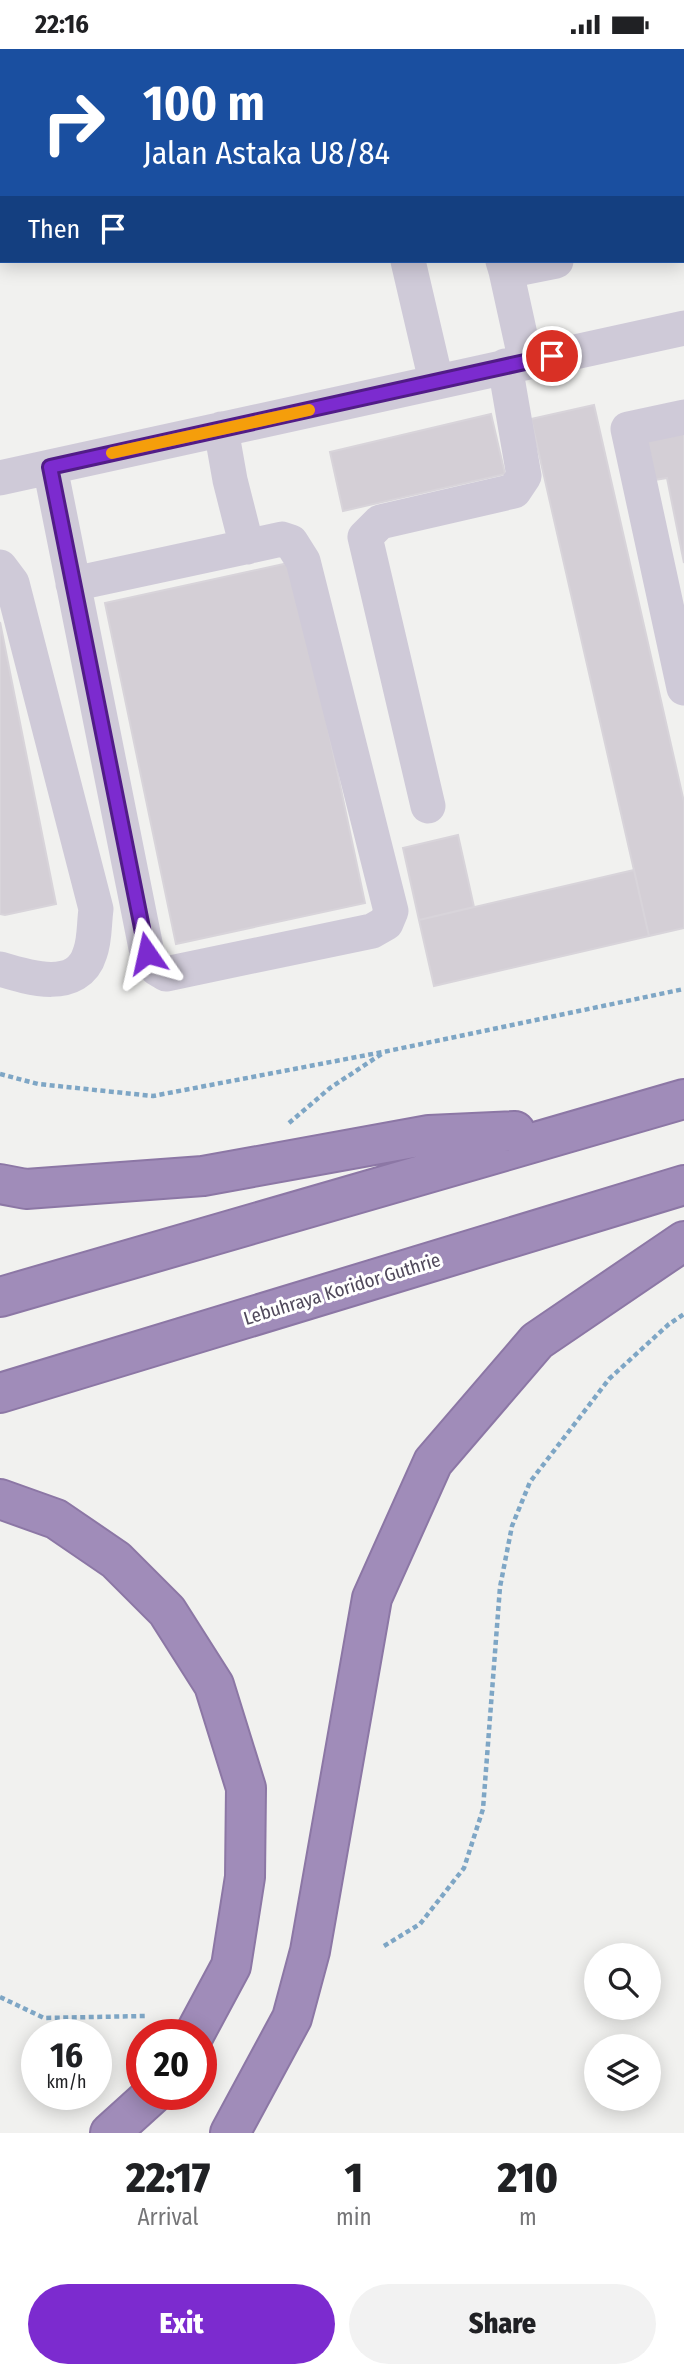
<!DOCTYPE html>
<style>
:root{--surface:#fff;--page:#f2f2f2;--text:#202124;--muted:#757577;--accent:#7c2bcf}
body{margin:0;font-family:"Fira Sans Condensed",sans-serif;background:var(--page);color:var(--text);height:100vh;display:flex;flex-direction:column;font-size:26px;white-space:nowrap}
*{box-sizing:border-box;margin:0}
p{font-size:23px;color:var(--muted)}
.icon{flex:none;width:38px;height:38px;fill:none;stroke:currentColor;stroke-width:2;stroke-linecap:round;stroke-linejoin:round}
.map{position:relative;height:2084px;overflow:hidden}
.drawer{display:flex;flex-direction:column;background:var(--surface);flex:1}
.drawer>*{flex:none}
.top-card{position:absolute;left:0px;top:0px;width:684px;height:214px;box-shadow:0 4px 18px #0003;background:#1a4fa0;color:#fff;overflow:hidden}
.tools{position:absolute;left:584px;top:1894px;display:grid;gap:14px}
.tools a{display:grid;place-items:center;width:77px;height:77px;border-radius:50%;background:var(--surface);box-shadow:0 4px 18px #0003;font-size:35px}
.speed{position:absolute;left:21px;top:1970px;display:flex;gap:14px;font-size:35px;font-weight:700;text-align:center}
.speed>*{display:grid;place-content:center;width:91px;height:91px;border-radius:50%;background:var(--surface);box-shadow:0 4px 18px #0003;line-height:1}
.speed small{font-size:18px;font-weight:400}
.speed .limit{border:10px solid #d22;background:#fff;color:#111}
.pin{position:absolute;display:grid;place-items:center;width:60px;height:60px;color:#fff;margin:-30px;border:4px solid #fff;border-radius:50%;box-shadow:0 2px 7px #0007}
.me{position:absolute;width:77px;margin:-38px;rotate:349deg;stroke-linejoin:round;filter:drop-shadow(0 0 5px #0008)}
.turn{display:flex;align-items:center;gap:24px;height:147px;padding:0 28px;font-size:32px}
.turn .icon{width:91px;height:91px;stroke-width:2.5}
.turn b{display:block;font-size:49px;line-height:60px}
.then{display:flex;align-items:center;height:66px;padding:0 28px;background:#0003;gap:14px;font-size:26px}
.eta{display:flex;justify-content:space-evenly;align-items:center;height:119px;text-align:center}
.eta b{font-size:42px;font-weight:800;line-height:49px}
.action{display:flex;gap:14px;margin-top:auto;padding:14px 28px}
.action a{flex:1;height:80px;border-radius:42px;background:var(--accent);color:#fff;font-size:28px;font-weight:800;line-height:80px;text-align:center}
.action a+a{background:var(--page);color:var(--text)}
.status{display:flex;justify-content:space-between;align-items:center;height:49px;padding:0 35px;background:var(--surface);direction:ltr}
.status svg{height:19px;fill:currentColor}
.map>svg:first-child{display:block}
.building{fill:#d4cfd6;stroke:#d8d4da;stroke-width:2}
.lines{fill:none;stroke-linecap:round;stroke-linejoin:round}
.highway-casing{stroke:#8c77a5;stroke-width:42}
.path{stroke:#7ea6c5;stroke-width:4.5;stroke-dasharray:5 3.5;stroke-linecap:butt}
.minor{stroke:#cfcad8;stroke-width:35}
.highway{stroke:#a08cb9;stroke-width:38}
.route-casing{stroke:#511c87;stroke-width:18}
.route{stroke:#7c2bcf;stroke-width:12}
.slow{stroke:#f59e0b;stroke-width:12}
.labels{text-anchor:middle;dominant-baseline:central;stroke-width:6;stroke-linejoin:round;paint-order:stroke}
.street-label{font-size:19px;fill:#50495b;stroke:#fff}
</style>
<div class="status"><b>22:16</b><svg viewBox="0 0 49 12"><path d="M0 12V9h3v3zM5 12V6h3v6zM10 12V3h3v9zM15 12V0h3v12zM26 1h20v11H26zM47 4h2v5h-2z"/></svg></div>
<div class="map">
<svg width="684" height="2084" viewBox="0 0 684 2084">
<rect width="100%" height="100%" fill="#f1f1ef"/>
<path class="building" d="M553,0h131v55l-2,-53h-137z
M594,356l90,397v126l-35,8 -118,-517z
M491,365l14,60 -162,37 -13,-59z
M684,377v137l-17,-85 -19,3 -9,-46z
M293,513l72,341 -189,41 -71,-341z
M0,573l56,282 -51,11 -5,-1z
M458,786l16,72 -55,13 -16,-72z
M634,821l15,66 -215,50 -15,-66z"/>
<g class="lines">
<defs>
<path id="highway" d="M0,1135l26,5 177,-13 226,-41 86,-4
M0,1248l684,-198
M0,1344l684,-208
M0,1450l56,20 60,41 51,51 47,74 32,103 -1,89 -14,89 -37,69
M110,2084l42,-38
M230,2084l62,-115 18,-67 62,-353 61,-136 104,-121 147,-100"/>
</defs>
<use href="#highway" class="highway-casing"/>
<path class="path" d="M0,1025l38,10 115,12 235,-45 296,-62
M289,1074l41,-35 53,-35
M384,1897l36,-22 44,-56 19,-59 17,-222 12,-61 18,-44 79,-103 60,-55 15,-10
M0,1948l44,21 101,-2"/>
<path class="minor" d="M359,0v2
M682,186h2
M408,212l28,120
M503,212l3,10 50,-10
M506,222l20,91
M684,368l-56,12 56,259
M221,380l9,51 17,67
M50,418l97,486 9,15 10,6 206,-43 14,-8 5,-12 -88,-350 -12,-19 -9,-3 -209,45
M0,429l684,-150
M0,518l12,16 84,326c-2,14 -1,31 -6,44 -12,40 -61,25 -90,16
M428,757l-63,-269 15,-15 134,-31 10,-15 -19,-110"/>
<use href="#highway" class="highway"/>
</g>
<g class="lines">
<defs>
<path id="route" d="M147,904l-97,-486 502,-111"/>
</defs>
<use href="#route" class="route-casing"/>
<use href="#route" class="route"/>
<path class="slow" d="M112,404l197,-43"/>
</g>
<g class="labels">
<g class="street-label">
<text transform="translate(342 1240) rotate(-17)">Lebuhraya Koridor Guthrie</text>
</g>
</g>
</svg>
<div class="tools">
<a><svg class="icon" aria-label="search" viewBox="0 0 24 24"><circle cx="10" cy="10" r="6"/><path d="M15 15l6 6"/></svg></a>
<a><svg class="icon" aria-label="layers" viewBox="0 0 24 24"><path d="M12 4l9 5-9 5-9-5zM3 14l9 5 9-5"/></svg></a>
</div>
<div class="speed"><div>16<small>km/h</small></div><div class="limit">20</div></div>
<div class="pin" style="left:552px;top:307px;background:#d93025"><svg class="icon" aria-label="arrive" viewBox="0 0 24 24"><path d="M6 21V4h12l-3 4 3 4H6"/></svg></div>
<svg class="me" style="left:147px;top:904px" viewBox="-20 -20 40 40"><path d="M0-17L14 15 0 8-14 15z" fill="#7c2bcf" stroke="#fff" stroke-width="4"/></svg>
<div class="top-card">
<div class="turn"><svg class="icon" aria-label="right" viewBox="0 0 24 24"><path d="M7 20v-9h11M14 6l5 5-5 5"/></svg><div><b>100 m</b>Jalan Astaka U8/84</div></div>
<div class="then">Then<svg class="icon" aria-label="arrive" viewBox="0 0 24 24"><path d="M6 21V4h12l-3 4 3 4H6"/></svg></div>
</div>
</div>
<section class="drawer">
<div class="eta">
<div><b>22:17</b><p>Arrival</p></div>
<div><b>1</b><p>min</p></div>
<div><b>210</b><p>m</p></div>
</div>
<div class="action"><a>Exit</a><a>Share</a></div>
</section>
